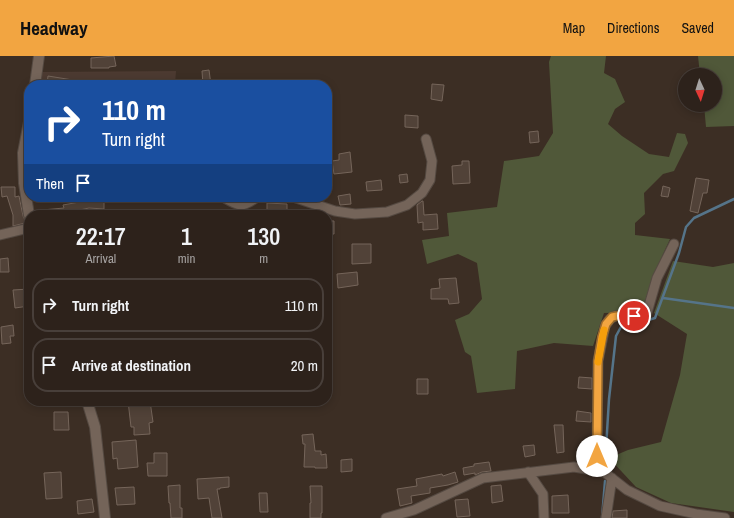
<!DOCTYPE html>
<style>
:root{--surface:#2d221b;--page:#352a24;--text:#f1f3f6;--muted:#a7a4a3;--line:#483f3a;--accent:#f2a541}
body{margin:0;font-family:"Archivo Narrow",sans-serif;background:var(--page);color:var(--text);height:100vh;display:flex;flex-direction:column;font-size:15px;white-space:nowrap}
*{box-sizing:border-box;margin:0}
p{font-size:13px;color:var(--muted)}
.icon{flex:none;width:22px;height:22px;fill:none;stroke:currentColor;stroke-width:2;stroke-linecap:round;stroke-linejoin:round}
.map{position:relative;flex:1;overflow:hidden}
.sheet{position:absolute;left:24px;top:154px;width:308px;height:196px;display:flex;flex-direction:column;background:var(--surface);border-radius:16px;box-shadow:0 2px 10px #0003,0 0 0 1px var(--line)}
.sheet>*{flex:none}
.banner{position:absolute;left:24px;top:24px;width:308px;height:122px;border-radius:16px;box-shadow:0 2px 10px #0003,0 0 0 1px var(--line);background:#1a4fa0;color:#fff;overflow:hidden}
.needle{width:26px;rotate:176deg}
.controls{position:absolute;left:678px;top:12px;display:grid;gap:8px}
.controls a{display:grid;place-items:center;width:44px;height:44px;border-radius:50%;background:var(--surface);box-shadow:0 2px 10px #0003,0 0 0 1px var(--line);font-size:20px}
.pin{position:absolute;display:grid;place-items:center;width:34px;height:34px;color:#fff;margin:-17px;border:2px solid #fff;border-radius:50%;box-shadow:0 1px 4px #0007}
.me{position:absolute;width:44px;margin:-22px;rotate:0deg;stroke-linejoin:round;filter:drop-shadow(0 0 3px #0008)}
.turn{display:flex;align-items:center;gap:14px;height:84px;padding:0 12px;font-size:18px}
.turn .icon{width:52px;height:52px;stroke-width:2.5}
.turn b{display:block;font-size:28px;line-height:34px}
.then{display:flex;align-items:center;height:38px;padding:0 12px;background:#0003;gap:8px;font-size:15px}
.eta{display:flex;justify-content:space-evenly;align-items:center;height:68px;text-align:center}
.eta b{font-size:24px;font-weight:600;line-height:28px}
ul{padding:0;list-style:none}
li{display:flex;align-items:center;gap:12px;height:54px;margin:0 8px 6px;padding:0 4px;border:2px solid var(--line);border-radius:16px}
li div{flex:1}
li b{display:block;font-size:15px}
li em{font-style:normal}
header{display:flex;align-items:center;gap:24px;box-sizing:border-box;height:56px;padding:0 20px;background:var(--accent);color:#111}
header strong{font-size:19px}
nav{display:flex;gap:22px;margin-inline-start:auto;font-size:14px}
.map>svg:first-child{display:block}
.education{fill:#4c3a31}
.green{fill:#505839}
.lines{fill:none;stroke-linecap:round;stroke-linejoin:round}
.stream{stroke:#557489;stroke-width:2.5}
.building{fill:#514238;stroke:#75655a}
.minor-casing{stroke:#554a42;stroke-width:11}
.tertiary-casing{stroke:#554a42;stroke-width:12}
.minor{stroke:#746459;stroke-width:9}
.tertiary{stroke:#746459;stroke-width:10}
.route-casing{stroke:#9d6b2a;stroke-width:10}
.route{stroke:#f2a541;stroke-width:7}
.slow{stroke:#f59e0b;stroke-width:7}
</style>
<header>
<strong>Headway</strong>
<nav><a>Map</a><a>Directions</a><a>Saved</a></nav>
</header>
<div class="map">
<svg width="734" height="462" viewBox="0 0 734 462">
<rect width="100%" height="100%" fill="#3c2e24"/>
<path class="education" d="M176,15l-1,14h-135l2,-13z"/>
<path class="green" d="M551,0h55l-2,17 11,6 10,23 -10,7 -7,15 14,12 27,18 20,3 8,-24 8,1 3,9 -14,28 -11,3 -19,19 1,21 -10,9v12l35,4 -17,37 -9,36 -40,1 -11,33 -39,-3 -37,8 -2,38 -38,4 -6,-37 -6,-4 -10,-32 14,-6 13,-15 -5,-36 -19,-9 -31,10 -5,-24 27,-4 -2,-23 50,-6 7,-46 35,-5 14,-23 -4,-71z
M698,0h36v70l-28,1 -2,-22h11v-30h-15z
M673,205l40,6 21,-4v249l-63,-9 -35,-16 -27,-29 19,-8 33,-8 19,-67 7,-41 -33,-21z"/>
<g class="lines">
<path class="stream" d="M663,242l71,10
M605,409l4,-66 7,-63 6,-11 16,-2 17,-5 24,-65 7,-26 8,-9 40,-19
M602,462l3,-37"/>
</g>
<path class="building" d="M114,0l2,10 -7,1v1h-18v-10z
M209,14l2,15h-8l-1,-14z
M48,20l31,5 -1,4h-31z
M432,28l12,1 -2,16 -11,-2z
M405,59l13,1v12l-13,-1z
M538,75l1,11 -9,1 -1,-11z
M350,96l2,20 -18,2 -2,-13 7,-1v-6z
M462,105h7l1,22 -17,1 -1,-18 10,-1z
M407,118l1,8 -8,1 -1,-8z
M696,122l13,2 -2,13h-4l-5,20 -8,-2z
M381,124l1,10 -15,1 -1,-9z
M663,130l7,2 -2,9 -7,-1z
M1,131h14v10l4,-1 4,20 2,4v3l-12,3v-11l-6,-19 -5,1z
M350,138l1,10 -11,1 -2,-9z
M85,145v1h19v7l-15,-1 -23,5v2h-24v-5l22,-2 -1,-3z
M422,145h1l1,14 13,-1 1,15 -15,1v-8l-5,1 -1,-18z
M267,147l20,1v11h-20z
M327,165h7v13h-7z
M352,188h19v19l-19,1z
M8,202l1,14h-9v-13z
M357,216l1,13 -20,3 -1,-14z
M456,222l3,25 -10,1 -1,-5h-17v-10l9,-1 -1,-9z
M29,233v17l-14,2 -2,-18z
M13,269l1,11h-4l1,7 -9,1 -1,-17z
M579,321l13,1v11l-14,-1z
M417,323h11v15h-11z
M128,345h22l3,21 -4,1 1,11 -16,1v-8h-3z
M577,355l14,2v9l-15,-1z
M54,356h14l1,18h-15z
M554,369h9l1,27 -7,1z
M313,378l2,17h6v4l5,-1 1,14h-12v-1h-11l1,-23h-2l-1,-9z
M136,384l2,27 -20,2 -1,-11 -4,1 -1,-17z
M534,389l1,10 -10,2 -2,-11z
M154,397h13v23h-19l-1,-13h7z
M352,403v12l-11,1v-12z
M489,406l2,9 -9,1 -7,3v-2l-11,2 -1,-7 11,-2v-2z
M61,416l1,26 -16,1 -2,-26z
M455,416l3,10 -10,3 -18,3v5l-19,3 1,7 -12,3 -3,-17 20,-3 -1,-7 26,-5 1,2z
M229,421v10l-9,1v1h-3l5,29h-10l-3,-20 -11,1 -1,-20z
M180,429v23h2v10h-11l-1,-15h-1l-1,-17z
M501,429l2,16 -11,2 -1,-17z
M310,430h12v27h-1v5h-11v-15h1z
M134,431l1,17 -18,1 -2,-17z
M259,437h8l1,19h-8z
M568,439l1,18h-17v-17z
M92,443l2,13 -16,2 -1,-13z
M468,443l2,17 -13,1 -2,-17z
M627,454v8h-15l1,-7z"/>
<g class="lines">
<defs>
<path id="minor" d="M223,141c15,9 19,12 34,0
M293,141l42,14 20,3 32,-2 20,-7 15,-12 8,-13 2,-19 -6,-22
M0,179l29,-7
M596,414l1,-14 1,-95 7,-35 5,-7 5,-3 7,-1 22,2 2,-1 11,-38 17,-34
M528,416l15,22 1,24
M386,462l28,-8 69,-32 91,-11 30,5 23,18 33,16 36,8 29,4
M606,462l6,-40"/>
<path id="tertiary" d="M35,29l4,-29
M29,66l-6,31 1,30 5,32
M87,345l8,26 10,91"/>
</defs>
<use href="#minor" class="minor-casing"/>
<use href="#tertiary" class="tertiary-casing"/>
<use href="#minor" class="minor"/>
<use href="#tertiary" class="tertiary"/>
</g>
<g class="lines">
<defs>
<path id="route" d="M597,400l1,-95 4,-24 4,-13 6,-7 10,-2 12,1"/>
</defs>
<use href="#route" class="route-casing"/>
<use href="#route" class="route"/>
<path class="slow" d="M598,306l6,-32"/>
</g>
</svg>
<div class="controls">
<a><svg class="needle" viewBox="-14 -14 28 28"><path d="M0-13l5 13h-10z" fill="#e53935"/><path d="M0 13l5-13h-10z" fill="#a7a4a3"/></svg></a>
</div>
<div class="pin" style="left:634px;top:260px;background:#d93025"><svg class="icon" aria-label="arrive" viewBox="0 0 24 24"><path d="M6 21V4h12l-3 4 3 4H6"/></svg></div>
<svg class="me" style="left:597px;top:400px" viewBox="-20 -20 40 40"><circle r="19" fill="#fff"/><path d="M0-13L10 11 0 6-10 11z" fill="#f2a541"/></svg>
<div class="banner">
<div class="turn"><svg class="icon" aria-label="right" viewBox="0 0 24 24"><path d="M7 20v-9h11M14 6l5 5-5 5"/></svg><div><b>110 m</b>Turn right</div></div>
<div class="then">Then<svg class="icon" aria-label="arrive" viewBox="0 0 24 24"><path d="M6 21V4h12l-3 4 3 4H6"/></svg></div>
</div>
<section class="sheet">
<div class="eta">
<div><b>22:17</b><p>Arrival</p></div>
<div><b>1</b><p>min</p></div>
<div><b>130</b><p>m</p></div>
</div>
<ul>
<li><svg class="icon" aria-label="right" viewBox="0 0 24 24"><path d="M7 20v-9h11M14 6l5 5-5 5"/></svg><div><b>Turn right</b></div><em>110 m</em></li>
<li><svg class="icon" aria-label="arrive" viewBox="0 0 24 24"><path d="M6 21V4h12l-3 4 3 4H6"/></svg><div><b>Arrive at destination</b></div><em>20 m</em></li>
</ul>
</section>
</div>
